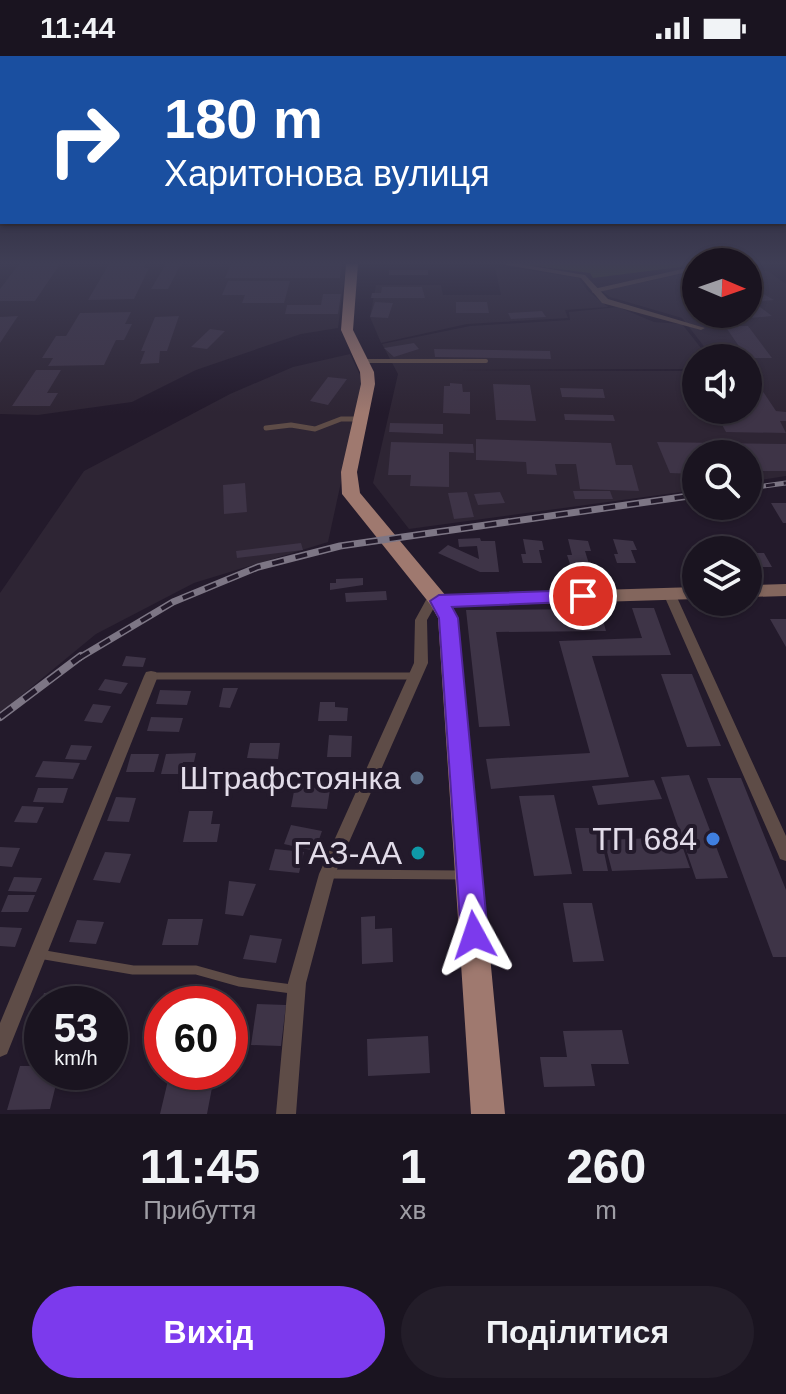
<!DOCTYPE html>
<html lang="uk">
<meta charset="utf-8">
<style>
:root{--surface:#1a1420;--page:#231d29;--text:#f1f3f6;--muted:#9f9ea5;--line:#38333e;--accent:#7c3aed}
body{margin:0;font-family:Arial,sans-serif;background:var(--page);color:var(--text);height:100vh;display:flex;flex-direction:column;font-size:30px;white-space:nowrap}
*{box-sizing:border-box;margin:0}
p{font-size:26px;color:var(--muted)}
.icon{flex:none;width:44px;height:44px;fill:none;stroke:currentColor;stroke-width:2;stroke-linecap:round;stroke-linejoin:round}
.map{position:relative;height:1058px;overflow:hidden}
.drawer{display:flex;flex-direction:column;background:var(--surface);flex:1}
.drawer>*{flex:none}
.guide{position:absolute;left:0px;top:0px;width:786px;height:168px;box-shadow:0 2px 6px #0004,0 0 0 2px var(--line);background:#1a4fa0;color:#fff;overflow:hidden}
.needle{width:52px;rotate:92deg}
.controls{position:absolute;left:682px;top:192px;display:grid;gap:16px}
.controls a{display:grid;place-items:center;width:80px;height:80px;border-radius:50%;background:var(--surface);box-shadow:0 2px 6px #0004,0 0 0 2px var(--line);font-size:40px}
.speed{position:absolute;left:24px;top:930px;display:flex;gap:16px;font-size:40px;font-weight:700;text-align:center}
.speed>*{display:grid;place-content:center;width:104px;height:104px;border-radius:50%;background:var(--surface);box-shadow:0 2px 6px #0004,0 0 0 2px var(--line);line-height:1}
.speed small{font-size:20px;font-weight:400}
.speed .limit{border:12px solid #d22;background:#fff;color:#111}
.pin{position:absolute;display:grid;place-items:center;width:68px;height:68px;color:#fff;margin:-34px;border:4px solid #fff;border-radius:50%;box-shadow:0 2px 8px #0007}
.me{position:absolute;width:88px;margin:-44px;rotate:355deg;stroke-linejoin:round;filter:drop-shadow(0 0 6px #0008)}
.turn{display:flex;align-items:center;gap:28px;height:168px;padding:0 32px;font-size:36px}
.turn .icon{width:104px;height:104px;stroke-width:2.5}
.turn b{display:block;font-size:56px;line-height:68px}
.eta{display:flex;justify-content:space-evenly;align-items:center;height:136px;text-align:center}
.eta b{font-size:48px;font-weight:700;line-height:56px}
.button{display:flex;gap:16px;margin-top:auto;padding:16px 32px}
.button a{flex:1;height:92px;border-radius:48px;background:var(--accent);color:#fff;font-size:32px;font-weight:700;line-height:92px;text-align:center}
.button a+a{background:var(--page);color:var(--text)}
.status{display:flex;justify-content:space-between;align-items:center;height:56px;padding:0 40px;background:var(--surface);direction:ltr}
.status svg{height:22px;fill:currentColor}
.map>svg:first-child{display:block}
.industrial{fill:#2e2534}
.green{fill:#3c4927}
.building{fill:#3e3447}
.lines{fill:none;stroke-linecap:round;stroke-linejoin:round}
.lane-far3{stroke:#5e4c47;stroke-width:4}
.lane-far2{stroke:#5e4c47;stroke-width:5}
.lane-far1{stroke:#5e4c47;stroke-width:7}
.lane{stroke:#5e4c47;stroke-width:9}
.street{fill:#5e4c47;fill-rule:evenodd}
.secondary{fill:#83665d;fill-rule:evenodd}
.primary{fill:#9f796f;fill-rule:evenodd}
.rail-far2-casing{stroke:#7d7685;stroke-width:5}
.rail-far1-casing{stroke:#7d7685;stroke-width:7}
.rail-casing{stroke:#7d7685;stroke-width:8}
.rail-far2{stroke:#231a2b;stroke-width:3;stroke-dasharray:9;stroke-linecap:butt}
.rail-far1{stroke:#231a2b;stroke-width:4;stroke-dasharray:12;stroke-linecap:butt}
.rail{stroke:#231a2b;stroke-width:5;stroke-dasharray:15;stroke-linecap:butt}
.route{fill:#7c3aed;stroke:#51269a;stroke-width:2}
.service-dot{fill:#5c6f8a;stroke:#231a2b;stroke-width:3}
.shop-dot{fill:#3f7fe0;stroke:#231a2b;stroke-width:3}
.culture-dot{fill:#0f9aa8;stroke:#231a2b;stroke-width:3}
.labels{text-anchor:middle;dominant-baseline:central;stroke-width:8;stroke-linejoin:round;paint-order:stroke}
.near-poi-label{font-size:32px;fill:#e2dce9;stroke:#231a2b;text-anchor:end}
</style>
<div class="status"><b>11:44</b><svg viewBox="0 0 49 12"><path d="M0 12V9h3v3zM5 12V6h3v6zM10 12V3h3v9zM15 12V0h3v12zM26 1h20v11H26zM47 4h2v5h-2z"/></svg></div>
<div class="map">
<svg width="786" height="1058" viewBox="0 0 786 1058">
<rect width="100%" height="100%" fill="#231a2b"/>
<path class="industrial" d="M0,208h346l-8,64 -37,6 -105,36 -64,32 -94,13 -38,-1z
M495,212l26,1 58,9 9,13 20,16 -43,3 3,8 -101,6 -86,19 -11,-26 6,-32h65l2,10h58z
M748,214l20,1 18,13v192l-38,6v-28h-52v36l-287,39 -36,-46 25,-109 -16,-30 88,-18 100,-6 -1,-8 49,-5 36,15 28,2 27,34h-13v11l-241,1 241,1v39h52v-52h-35l-31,-40 -72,-21 -8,-6 94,-20v43h52z
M350,298l13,27 -35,161 -134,41 -98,51 -96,79v-120l84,-122 146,-77 63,-27z"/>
<path class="green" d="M519,208h177v1l-103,13 -3,-5z"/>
<path class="building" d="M19,208h41l-25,37h-35v-12z
M109,208h36l-1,4h5l-15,31 -46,1z
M166,208h15l-13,25h-17z
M231,208h111l-2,14h-115z
M389,214h39v5h-39z
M228,225h62l-6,22h-42l3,-8h-23z
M382,231h40l3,11h-54l1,-5h9z
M748,231h3l23,13 -11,1 -15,-8z
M323,238h18l-3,20h-53l2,-9h34z
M375,246l18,1 -5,15 -18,-1z
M456,246h31l2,11h-33z
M760,251l12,9 -67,6 -11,-8h54v-6z
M542,255l4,6 -35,2 -3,-6z
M131,256l-6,12h7l-8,16h-8l-12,25 -56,1 5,-8h-11l14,-22h10l14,-23z
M18,260l-18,27v-26z
M179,260l-12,35h-7l-1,12 -19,1 5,-13h-4l14,-34z
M725,270h23l24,32h-25z
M210,273l15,2 -18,18 -16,-2z
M414,287l5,6 -25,8 -10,-9z
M434,293l116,2 1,8 -116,-2z
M36,314h25l-14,23h11l-8,13h-38z
M328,321l19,2 -19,26 -18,-4z
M450,327l12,1 1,8h7v22l-27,-1 1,-27h6z
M493,328l37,1 6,36 -40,-1z
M560,332l43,1 2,9 -43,-1z
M748,334h14l14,21 10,1v9h-6l6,12 -60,-1 -12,-22h34z
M564,358l49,1 2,6 -50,-1z
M390,367l53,1v10l-54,-2z
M476,383l135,4 5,22h16l7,26 -59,-2 -4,-25h-21l2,11 -30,-1 -1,-12 -50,-2z
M391,386l82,2 1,9 -25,-1v35l-39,-1 1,-11h-23z
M657,386l129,2v27h-29l3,4h-12v-21h-52v20l-26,-1z
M245,427l2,29 -23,2 -1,-29z
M573,435h37l3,8h-38z
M467,436l7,25 -20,2 -6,-26z
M500,436l5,11 -27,2 -4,-11z
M771,447h15v20h-3z
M480,482l1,3h14l4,31h-19l-42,-19 10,-8 31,14 -2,-13 -18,1 -1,-8z
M523,483l19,2 2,9h-5l3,13h-19l-2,-9h5z
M568,483l20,2 3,10h-6l4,13h-19l-3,-9h5z
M613,483l20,2 4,9h-6l5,13h-19l-3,-9h4z
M301,487l2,7 -66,8 -1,-7z
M748,497h16l8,14h-24z
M363,522v7l-33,5v-7h6v-4z
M386,535l1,9 -41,2 -1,-9z
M632,552h22l17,47 -79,1 37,121 -138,12 -5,-30 104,-6 -31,-112 83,-3z
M600,553l6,22 -110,1 14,94 -31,1 -13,-117z
M770,563h16v28z
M126,600l20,2 -3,9 -21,-1z
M661,618h31l29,72 -34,1z
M105,623l23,4 -7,11 -23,-4z
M223,632h15l-8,20 -11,-1z
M160,634l31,1 -4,14 -31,-1z
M320,646h15v5l13,1 -1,13h-29z
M93,648l18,2 -9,17 -18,-2z
M151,661l32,1 -4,14 -32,-1z
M329,679l23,1 -1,21h-24z
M250,687h30l-2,16 -31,-1z
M71,689l21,1 -6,14 -21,-1z
M196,697l-2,9h-11l-3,12h-19l5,-20z
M131,698h28l-5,18h-28z
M43,705l37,2 -7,16 -38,-2z
M689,719l39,103 -32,1 -35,-102z
M707,722h34l45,112v67h-13z
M654,724l8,19 -64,6 -6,-19z
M295,730l35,3 -3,20 -36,-2z
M38,732h30l-5,15 -30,-1z
M554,739l18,79 -38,2 -15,-80z
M116,741l20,1 -7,24 -22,-1z
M22,750l22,1 -7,16 -23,-1z
M189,755h24l-2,13h9l-3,18h-34z
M291,769l31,6 -7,20 -31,-7z
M575,772h24l9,43h-25z
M679,781l11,31 -78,3 -8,-31z
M0,791l20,1 -8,19 -12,-1z
M275,793l29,3 -5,21 -30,-3z
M105,796l26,2 -11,29 -27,-3z
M14,821l28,1 -6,14 -28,-1z
M229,825l27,3 -13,32 -18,-2z
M8,839h27l-7,17h-27z
M563,847h29l12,58 -31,1z
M375,860v13l17,-1 1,34 -31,2 -1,-47z
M168,863h35l-5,26h-36z
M77,864l27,2 -8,22 -27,-2z
M0,871l22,1 -7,19 -15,-1z
M250,879l32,4 -6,24 -33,-4z
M44,937h38l-3,11h-37v27h-10z
M199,938h19l-1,10h-20z
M257,948l29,1 -5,41 -30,-1z
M622,974l7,34h-38l4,22 -51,1 -4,-30h27l-4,-26z
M428,980l2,37 -62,3 -1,-37z
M20,1010h22v6h17l-9,37 -43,1z
M170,1016h45l-8,42h-47z"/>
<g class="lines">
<path class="lane-far3" d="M594,235l102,-23
M361,305h125"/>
<path class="lane-far2" d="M266,372l25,-3 24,4 26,-10h19"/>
<path class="lane-far1" d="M151,620h265"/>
<path class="lane" d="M330,818l133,1
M39,898l94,16h63l43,12 53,7"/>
<path class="street" d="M501,208h19l65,11 23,24 97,29 -4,2 -99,-27 -21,-25z
M669,533l6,4 111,243v25l-6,-2 -2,-5 -115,-261z
M439,541l6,4 -2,3 -8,2 -8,14 1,43 -93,211 -29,109 -10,131h-20l12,-131 31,-109 95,-211 1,-43 11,-20z
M151,615l5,1 2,4 -151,378 -7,3v-34l144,-347 2,-4z"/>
<path class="secondary" d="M786,528v12l-38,1v-12z
M696,531v12l-257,8 -9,-6 9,-6z"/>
<path class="primary" d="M346,208h12l-5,66 21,42 1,12 -18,88 3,21 86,103 12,22 47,496h-34l-33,-496 -8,-14 -88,-110 -1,-22 20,-88 -1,-12 -19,-42z"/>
<defs>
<path id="rail-far2" d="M748,432l38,-5
M686,440l10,-1"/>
<path id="rail-far1" d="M79,602l94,-56 85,-35 82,-21 356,-51"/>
<path id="rail" d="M0,661l81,-61"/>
</defs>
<use href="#rail-far2" class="rail-far2-casing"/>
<use href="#rail-far1" class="rail-far1-casing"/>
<use href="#rail" class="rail-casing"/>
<use href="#rail-far2" class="rail-far2"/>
<use href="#rail-far1" class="rail-far1"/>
<use href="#rail" class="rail"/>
</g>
<linearGradient id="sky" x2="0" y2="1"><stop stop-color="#130e18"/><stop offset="0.58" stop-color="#3f3e55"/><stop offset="1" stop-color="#3f3e55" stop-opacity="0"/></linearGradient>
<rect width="786" height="357" fill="url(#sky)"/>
<path class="route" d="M583,534l7,2 2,4 -2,5 -138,6 6,11 30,317 -4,9 -10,4 -9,-4 -4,-9 -22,-317 -9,-17 9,-6z"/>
<circle class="service-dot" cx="417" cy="722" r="8"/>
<circle class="shop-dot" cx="713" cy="783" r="8"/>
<circle class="culture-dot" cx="418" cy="797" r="8"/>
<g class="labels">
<g class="near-poi-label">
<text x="401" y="722">Штрафстоянка</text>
<text x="697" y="783">ТП 684</text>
<text x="402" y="797">ГАЗ-АА</text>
</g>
</g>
</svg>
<div class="controls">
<a><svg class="needle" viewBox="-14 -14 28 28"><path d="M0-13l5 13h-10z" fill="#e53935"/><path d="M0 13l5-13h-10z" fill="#9f9ea5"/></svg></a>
<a><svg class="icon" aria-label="sound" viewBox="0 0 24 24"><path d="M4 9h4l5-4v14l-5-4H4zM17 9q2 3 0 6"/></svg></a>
<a><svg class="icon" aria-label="search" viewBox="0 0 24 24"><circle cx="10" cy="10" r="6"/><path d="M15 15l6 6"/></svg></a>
<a><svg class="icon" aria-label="layers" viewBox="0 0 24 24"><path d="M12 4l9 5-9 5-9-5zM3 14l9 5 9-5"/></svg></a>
</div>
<div class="speed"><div>53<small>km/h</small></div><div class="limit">60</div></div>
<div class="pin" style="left:583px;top:540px;background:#d93025"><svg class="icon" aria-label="arrive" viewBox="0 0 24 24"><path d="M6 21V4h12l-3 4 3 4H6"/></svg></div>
<svg class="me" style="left:474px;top:879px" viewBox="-20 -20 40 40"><path d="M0-17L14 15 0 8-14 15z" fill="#7c3aed" stroke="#fff" stroke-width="4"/></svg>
<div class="guide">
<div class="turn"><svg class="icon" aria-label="right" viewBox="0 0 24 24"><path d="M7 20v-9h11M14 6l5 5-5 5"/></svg><div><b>180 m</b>Харитонова вулиця</div></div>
</div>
</div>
<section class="drawer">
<div class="eta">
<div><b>11:45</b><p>Прибуття</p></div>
<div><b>1</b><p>хв</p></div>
<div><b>260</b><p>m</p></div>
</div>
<div class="button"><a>Вихід</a><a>Поділитися</a></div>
</section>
